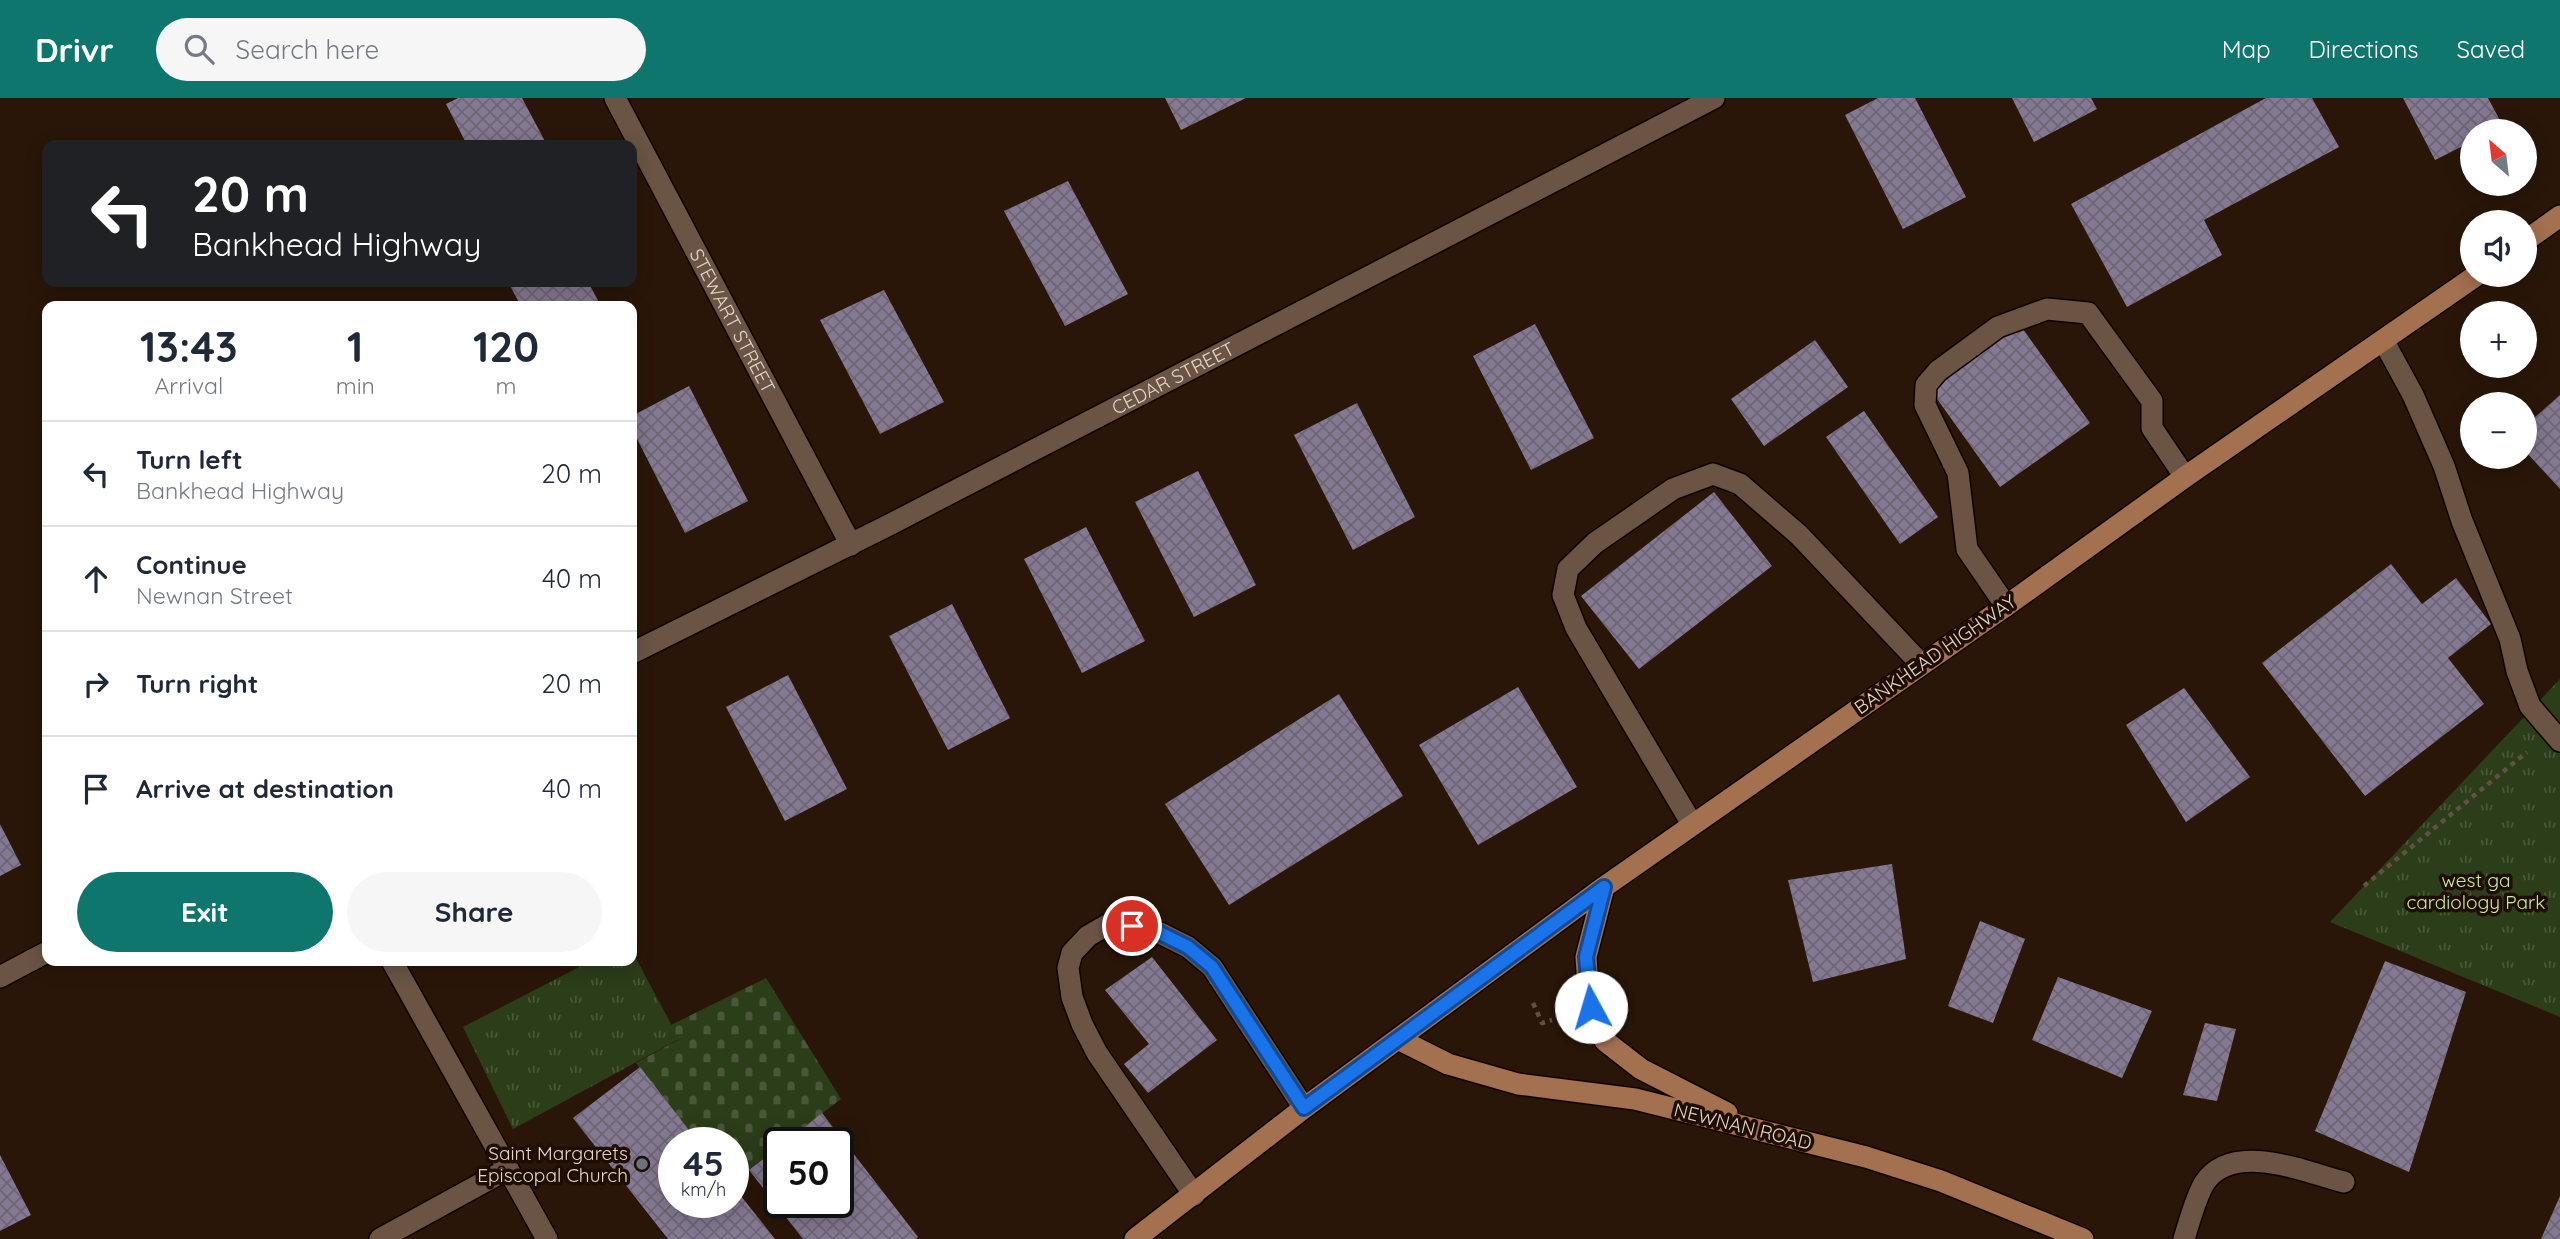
<!DOCTYPE html>
<meta charset="utf-8">
<style>
:root{--surface:#fff;--page:#f6f6f7;--text:#1f2937;--muted:#747a83;--line:#e0e1e3;--accent:#0f766e}
body{margin:0;font-family:Quicksand,sans-serif;background:var(--page);color:var(--text);height:100vh;display:flex;flex-direction:column;font-size:26px;white-space:nowrap}
*{box-sizing:border-box;margin:0}
p{font-size:23px;color:var(--muted)}
.icon{flex:none;width:38px;height:38px;fill:none;stroke:currentColor;stroke-width:2;stroke-linecap:round;stroke-linejoin:round}
.map{position:relative;flex:1;overflow:hidden}
.side{position:absolute;left:42px;top:203px;width:595px;height:665px;display:flex;flex-direction:column;background:var(--surface);border-radius:14px;box-shadow:0 4px 18px #0003}
.side>*{flex:none}
.guide{position:absolute;left:42px;top:42px;width:595px;height:147px;border-radius:14px;box-shadow:0 4px 18px #0003;background:#202124;color:#fff;overflow:hidden}
.needle{width:46px;rotate:332deg}
.fabs{position:absolute;left:2460px;top:21px;display:grid;gap:14px}
.fabs a{display:grid;place-items:center;width:77px;height:77px;border-radius:50%;background:var(--surface);box-shadow:0 4px 18px #0003;font-size:35px}
.speed{position:absolute;left:658px;top:1029px;display:flex;gap:14px;font-size:35px;font-weight:700;text-align:center}
.speed>*{display:grid;place-content:center;width:91px;height:91px;border-radius:50%;background:var(--surface);box-shadow:0 4px 18px #0003;line-height:1}
.speed small{font-size:18px;font-weight:400}
.speed .limit{border:4px solid #111;border-radius:10px;background:#fff;color:#111}
.pin{position:absolute;display:grid;place-items:center;width:60px;height:60px;color:#fff;margin:-30px;border:4px solid #fff;border-radius:50%;box-shadow:0 2px 7px #0007}
.me{position:absolute;width:77px;margin:-38px;rotate:354deg;stroke-linejoin:round;filter:drop-shadow(0 0 5px #0008)}
.turn{display:flex;align-items:center;gap:24px;height:147px;padding:0 35px;font-size:32px}
.turn .icon{width:91px;height:91px;stroke-width:2.5}
.turn b{display:block;font-size:49px;line-height:60px}
.eta{display:flex;justify-content:space-evenly;align-items:center;height:119px;text-align:center}
.eta b{font-size:42px;font-weight:700;line-height:49px}
.primary-button{display:flex;gap:14px;margin-top:auto;padding:14px 35px}
.primary-button a{flex:1;height:80px;border-radius:42px;background:var(--accent);color:#fff;font-size:28px;font-weight:700;line-height:80px;text-align:center}
.primary-button a+a{background:var(--page);color:var(--text)}
ul{padding:0;list-style:none}
li{display:flex;align-items:center;gap:21px;height:105px;padding:0 35px;border-top:2px solid var(--line)}
li div{flex:1}
li b{display:block;font-size:26px}
li em{font-style:normal}
header{display:flex;align-items:center;gap:42px;box-sizing:border-box;height:98px;padding:0 35px;background:var(--accent);color:#fff}
header strong{font-size:33px}
nav{display:flex;gap:38px;margin-inline-start:auto;font-size:24px}
.search{width:490px;height:63px;background:var(--page);display:flex;align-items:center;gap:18px;box-sizing:border-box;padding:0 24px;border-radius:38px;color:var(--muted);font-size:26px}
.map>svg:first-child{display:block}
.grass{fill:url(#grass-tufts)}
.cemetery{fill:url(#cemetery-stones)}
.building{fill:url(#building-cross-hatch)}
.lines{fill:none;stroke-linecap:round;stroke-linejoin:round}
.minor-casing{stroke:#110300;stroke-width:24}
.major-casing{stroke:#110300;stroke-width:24}
.path{stroke:#625044;stroke-width:4.5;stroke-dasharray:5 5;stroke-linecap:butt}
.minor{stroke:#6b5444;stroke-width:21}
.major{stroke:#a37050;stroke-width:21}
.route-casing{stroke:#114b97;stroke-width:18}
.route{stroke:#1a73e8;stroke-width:12}
.worship-dot{fill:#6b7280;stroke:#1f0d02;stroke-width:2.5}
.labels{text-anchor:middle;dominant-baseline:central;stroke-width:7;stroke-linejoin:round;paint-order:stroke}
.street-label{font-size:19px;fill:#e3d5cc;stroke:#1f0d02}
.park-label{font-size:19px;fill:#c6ed9f;stroke:#1f0d02}
.poi-label{font-size:19px;fill:#e3d5cc;stroke:#1f0d02;text-anchor:end}
</style>
<header>
<strong>Drivr</strong>
<div class="search"><svg class="icon" aria-label="search" viewBox="0 0 24 24"><circle cx="10" cy="10" r="6"/><path d="M15 15l6 6"/></svg>Search here</div>
<nav><a>Map</a><a>Directions</a><a>Saved</a></nav>
</header>
<div class="map">
<svg width="2560" height="1141" viewBox="0 0 2560 1141">
<defs>
<pattern id="grass-tufts" width="24" height="20" patternUnits="userSpaceOnUse" patternTransform="scale(1.75)"><rect width="24" height="20" fill="#2c3d19"/><path d="M3 7l-1-3M5 7V3M7 7l1-3M15 17l-1-3M17 17v-4M19 17l1-3" fill="none" stroke="#4a5839"/></pattern>
<pattern id="cemetery-stones" width="16" height="16" patternUnits="userSpaceOnUse" patternTransform="scale(1.75)"><rect width="16" height="16" fill="#2c3d19"/><path d="M2 7V4a2 2 0 0 1 4 0v3zM10 15v-3a2 2 0 0 1 4 0v3z" fill="#4a5839"/></pattern>
<pattern id="building-cross-hatch" width="8" height="8" patternUnits="userSpaceOnUse" patternTransform="scale(1.75)"><rect width="8" height="8" fill="#847992"/><path d="M0 0l8 8M0 8l8-8" fill="none" stroke="#6e6574"/></pattern>
</defs>
<rect width="100%" height="100%" fill="#291608"/>
<path class="grass" d="M2560,581v338l-230,-95z
M632,853l47,88 -166,90 -50,-102 128,-66h41z"/>
<path class="cemetery" d="M766,880l75,121 -57,44h-5v4l-46,35v-39h-34l-63,-80 42,-23 -7,-15z"/>
<path class="building" d="M458,0h64l25,47h-80l-21,-41z
M1165,0h81l-65,32z
M1878,0h37l51,99 -63,32 -58,-114z
M2012,0h79l6,11 -63,33z
M2266,0h46l27,49 -135,73 18,35 -95,52 -56,-103z
M2403,0h85l15,28 -11,5h-19v10l-38,19z
M1068,83l60,113 -63,32 -61,-115z
M508,184h80l13,24h-80z
M884,192l60,112 -64,32 -60,-114z
M1535,226l59,114 -63,32 -58,-114z
M2020,227l70,98 -90,64 -70,-98z
M1815,242l33,47 -84,59 -33,-47z
M689,288l59,115 -63,32 -53,-104v-13z
M2560,297v94l-35,-38v-25z
M1357,305l58,114 -62,33 -59,-115z
M1864,313l74,106 -38,27 -74,-107z
M1198,373l58,114 -62,32 -59,-115z
M1714,394l58,74 -133,103 -58,-73z
M1086,429l59,114 -63,32 -58,-114z
M2391,466l31,40 34,-26 35,46 -43,34 36,46 -119,92 -103,-133z
M952,506l58,114 -62,32 -59,-114z
M788,577l59,114 -62,32 -59,-114z
M1518,589l59,100 -99,58 -59,-100z
M2184,590l66,89 -64,45 -60,-97z
M1339,596l64,102 -174,109 -64,-101z
M0,726l21,41 -21,11z
M1892,766l14,95 -93,23 -25,-102z
M1980,823l45,18 -32,84 -45,-17z
M1152,859l65,83 -69,53 -24,-29 25,-20 -44,-54z
M2385,863l81,31 -57,180 -94,-41z
M2058,879l94,34 -30,67 -90,-38z
M2205,925l31,6 -19,72 -34,-6z
M640,969l59,76h-25v59h59v-16l42,53h-107l-95,-121z
M822,1015l96,124 -2,2h-113l-54,-69 30,-23v55h59v-59h-54z
M0,1057l31,60 -31,16z
M2560,1098v43h-19z"/>
<g class="lines">
<defs>
<g id="minor">
<path id="s1" d="M615,0l236,447"/>
<path d="M2383,242l30,55 31,71 18,55 48,118 7,32 13,35 30,35"/>
<path d="M2006,508l-39,-57 -9,-76 -33,-68 1,-20 12,-14 60,-44 49,-18 41,4 64,88v27l33,49"/>
<path id="s2" d="M632,555l255,-127 827,-428"/>
<path d="M1692,726l-116,-196 -13,-33 5,-26 27,-26 78,-54 40,-15 27,10 59,51 122,129"/>
<path d="M392,863l155,278"/>
<path d="M0,879l47,-25"/>
<path d="M1194,1097l-97,-142 -15,-29 -10,-27 -4,-29 4,-15 16,-17 19,-11 25,1 28,7 28,14 24,20 92,141"/>
<path d="M380,1141l128,-70"/>
<path d="M2184,1141c5,-16 12,-43 21,-57 29,-41 100,-10 139,0"/>
</g>
<path id="major" d="M2525,143l35,-25
M1604,789l-18,70 3,45 16,39 36,28 86,44
M1398,941l50,25 70,20 117,15 231,58 75,24 142,58
M1135,1141l169,-131 300,-221 402,-281 179,-129 292,-202"/>
</defs>
<use href="#minor" class="minor-casing"/>
<use href="#major" class="major-casing"/>
<path class="path" d="M2364,788l163,-134
M1533,905l9,20 10,-3"/>
<use href="#minor" class="minor"/>
<use href="#major" class="major"/>
</g>
<g class="lines">
<defs>
<path id="route" d="M1132,828l28,7 28,14 24,20 92,141 300,-221 -18,70 5,50"/>
</defs>
<use href="#route" class="route-casing"/>
<use href="#route" class="route"/>
</g>
<circle class="worship-dot" cx="642" cy="1066" r="7"/>
<g class="labels">
<g class="street-label">
<text stroke="none"><textPath href="#s1" startOffset="252">STEWART STREET</textPath></text>
<text stroke="none"><textPath href="#s2" startOffset="607">CEDAR STREET</textPath></text>
<text transform="translate(1935 556) rotate(-35)">BANKHEAD HIGHWAY</text>
<text transform="translate(1743 1028) rotate(14)">NEWNAN ROAD</text>
</g>
<g class="park-label">
<text x="2476" y="782">west ga<tspan x="2476" dy="22">cardiology Park</tspan></text>
</g>
<g class="poi-label">
<text x="628" y="1055">Saint Margarets<tspan x="628" dy="22">Episcopal Church</tspan></text>
</g>
</g>
</svg>
<div class="fabs">
<a><svg class="needle" viewBox="-14 -14 28 28"><path d="M0-13l5 13h-10z" fill="#e53935"/><path d="M0 13l5-13h-10z" fill="#747a83"/></svg></a>
<a><svg class="icon" aria-label="sound" viewBox="0 0 24 24"><path d="M4 9h4l5-4v14l-5-4H4zM17 9q2 3 0 6"/></svg></a>
<a>+</a>
<a>−</a>
</div>
<div class="speed"><div>45<small>km/h</small></div><div class="limit">50</div></div>
<div class="pin" style="left:1132px;top:828px;background:#d93025"><svg class="icon" aria-label="arrive" viewBox="0 0 24 24"><path d="M6 21V4h12l-3 4 3 4H6"/></svg></div>
<svg class="me" style="left:1591px;top:909px" viewBox="-20 -20 40 40"><circle r="19" fill="#fff"/><path d="M0-13L10 11 0 6-10 11z" fill="#1a73e8"/></svg>
<div class="guide">
<div class="turn"><svg class="icon" aria-label="left" viewBox="0 0 24 24"><path d="M17 20v-9H6M10 6l-5 5 5 5"/></svg><div><b>20 m</b>Bankhead Highway</div></div>
</div>
<section class="side">
<div class="eta">
<div><b>13:43</b><p>Arrival</p></div>
<div><b>1</b><p>min</p></div>
<div><b>120</b><p>m</p></div>
</div>
<ul>
<li><svg class="icon" aria-label="left" viewBox="0 0 24 24"><path d="M17 20v-9H6M10 6l-5 5 5 5"/></svg><div><b>Turn left</b><p>Bankhead Highway</p></div><em>20 m</em></li>
<li><svg class="icon" aria-label="ahead" viewBox="0 0 24 24"><path d="M12 20V5M6 11l6-6 6 6"/></svg><div><b>Continue</b><p>Newnan Street</p></div><em>40 m</em></li>
<li><svg class="icon" aria-label="right" viewBox="0 0 24 24"><path d="M7 20v-9h11M14 6l5 5-5 5"/></svg><div><b>Turn right</b></div><em>20 m</em></li>
<li><svg class="icon" aria-label="arrive" viewBox="0 0 24 24"><path d="M6 21V4h12l-3 4 3 4H6"/></svg><div><b>Arrive at destination</b></div><em>40 m</em></li>
</ul>
<div class="primary-button"><a>Exit</a><a>Share</a></div>
</section>
</div>
